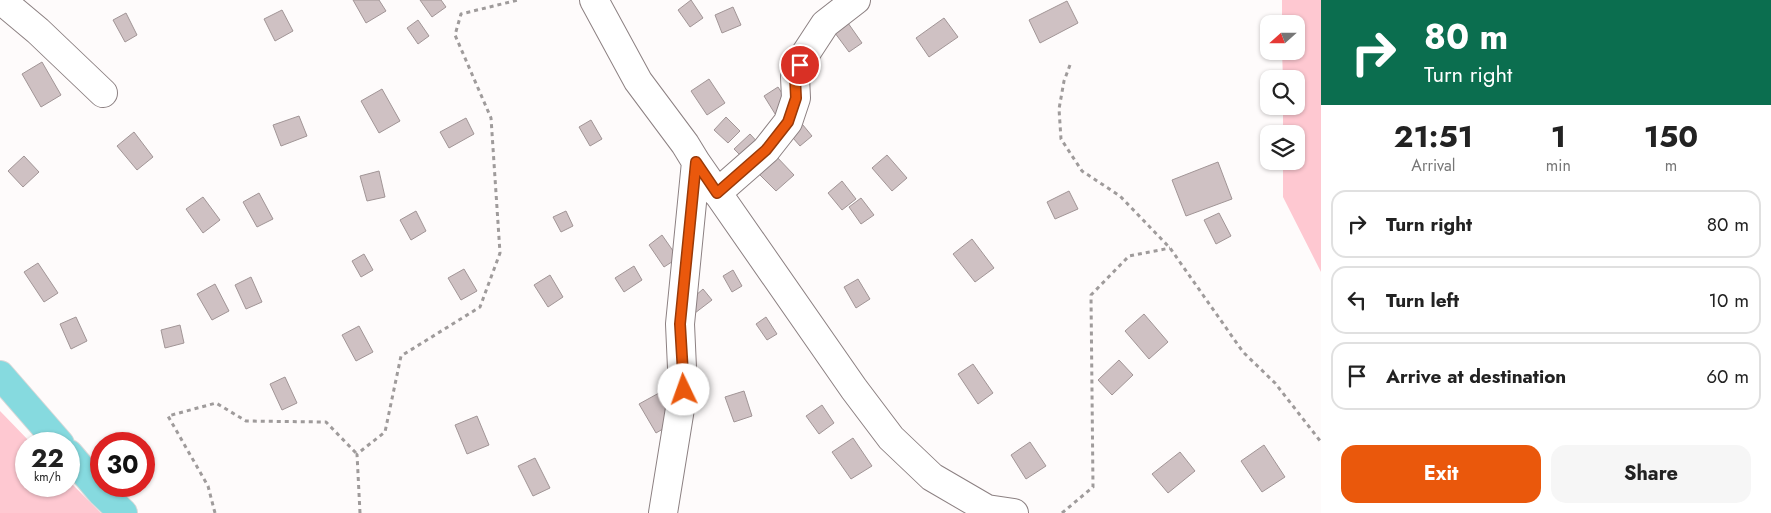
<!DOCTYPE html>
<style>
:root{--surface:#fff;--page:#f6f6f6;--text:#222;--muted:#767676;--line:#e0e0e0;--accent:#ea580c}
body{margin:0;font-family:Jost,sans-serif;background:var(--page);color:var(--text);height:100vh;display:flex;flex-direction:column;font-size:19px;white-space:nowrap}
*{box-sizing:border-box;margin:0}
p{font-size:16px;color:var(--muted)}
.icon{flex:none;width:28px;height:28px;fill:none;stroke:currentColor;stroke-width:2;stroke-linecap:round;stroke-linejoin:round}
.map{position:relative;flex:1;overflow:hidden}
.panel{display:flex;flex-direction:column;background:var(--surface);width:450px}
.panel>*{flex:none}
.hud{background:#0b6e4f;color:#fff;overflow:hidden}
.needle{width:32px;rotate:249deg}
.fabs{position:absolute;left:1260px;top:15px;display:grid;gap:10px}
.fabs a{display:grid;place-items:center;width:45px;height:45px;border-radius:10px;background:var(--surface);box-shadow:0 1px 4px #0004;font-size:25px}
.speed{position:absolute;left:15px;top:432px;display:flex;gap:10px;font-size:25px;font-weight:700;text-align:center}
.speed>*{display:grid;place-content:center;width:65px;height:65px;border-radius:50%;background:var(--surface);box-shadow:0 1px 4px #0004;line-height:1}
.speed small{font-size:12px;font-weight:400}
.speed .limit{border:8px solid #d22;background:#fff;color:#111}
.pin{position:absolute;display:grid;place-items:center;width:42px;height:42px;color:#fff;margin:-21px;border:2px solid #fff;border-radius:50%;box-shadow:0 1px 5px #0007}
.me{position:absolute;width:55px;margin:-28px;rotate:357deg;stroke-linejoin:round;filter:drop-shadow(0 0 4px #0008)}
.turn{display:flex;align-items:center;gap:18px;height:105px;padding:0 20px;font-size:22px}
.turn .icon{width:65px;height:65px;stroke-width:2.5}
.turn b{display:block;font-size:35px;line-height:42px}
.eta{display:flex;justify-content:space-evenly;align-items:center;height:85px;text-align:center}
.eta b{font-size:30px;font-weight:700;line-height:35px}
.cta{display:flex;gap:10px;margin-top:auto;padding:10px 20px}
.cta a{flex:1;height:58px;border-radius:15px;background:var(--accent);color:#fff;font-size:20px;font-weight:700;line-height:58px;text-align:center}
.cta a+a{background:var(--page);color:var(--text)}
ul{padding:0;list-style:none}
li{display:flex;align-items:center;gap:15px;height:68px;margin:0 10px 8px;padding:0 10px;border:2px solid var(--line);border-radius:15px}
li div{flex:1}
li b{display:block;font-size:19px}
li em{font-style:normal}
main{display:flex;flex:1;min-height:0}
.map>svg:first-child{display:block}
.green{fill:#fec8d1}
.building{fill:#cfc1c3;stroke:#a19596}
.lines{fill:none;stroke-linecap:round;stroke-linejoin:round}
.minor-casing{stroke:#8c8082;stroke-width:30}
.major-casing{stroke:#d8d7d7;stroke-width:30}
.path{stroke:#9f9b9b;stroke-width:3;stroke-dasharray:4 4;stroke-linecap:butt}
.minor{stroke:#fff;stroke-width:28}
.major{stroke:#86dadf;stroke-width:28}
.route-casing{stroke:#983908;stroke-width:12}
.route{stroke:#ea580c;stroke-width:9}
</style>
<main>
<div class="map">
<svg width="1321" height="513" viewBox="0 0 1321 513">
<rect width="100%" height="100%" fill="#fefbfb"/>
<path class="green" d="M1282,0h39v272l-38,-75v-36h13v-27h-13v-28h13v-27h-13l-1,-28h14v-27h-14z
M0,411l32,33h-6v42h43v-5l32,32h-101z"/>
<path class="building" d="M353,0h26l7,11 -20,12z
M420,0h21l5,7 -14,10z
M691,0l12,18 -13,9 -12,-17z
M1067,1l11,22 -38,20 -11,-23z
M733,7l8,18 -19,8 -7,-18z
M282,10l11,21 -18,10 -11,-22z
M126,13l11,22 -12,7 -12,-22z
M944,18l14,19 -29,20 -13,-19z
M418,20l11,16 -11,8 -11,-16z
M848,23l14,20 -13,9 -14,-19z
M42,62l19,33 -20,12 -19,-33z
M709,79l16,24 -18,12 -16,-24z
M778,87l13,20 -14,10 -13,-21z
M382,89l18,32 -21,12 -18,-32z
M299,116l8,20 -26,10 -8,-21z
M726,117l14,14 -12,12 -14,-13z
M466,118l8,16 -25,14 -9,-16z
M798,119l14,17 -12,10 -14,-16z
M591,120l11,19 -12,7 -11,-19z
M134,132l19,25 -16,13 -20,-24z
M750,134l12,13 -15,15 -13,-13z
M775,155l19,20 -18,16 -19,-19z
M887,155l20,23 -15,13 -20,-23z
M24,156l15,16 -16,15 -15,-16z
M1218,162l14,37 -46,17 -14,-36z
M379,171l6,26 -18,4 -7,-25z
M842,181l14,18 -14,11 -14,-17z
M1069,191l9,18 -23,10 -8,-17z
M259,193l14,26 -16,8 -14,-25z
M203,197l17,23 -17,13 -17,-24z
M861,198l13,17 -13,9 -12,-17z
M416,211l10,20 -15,9 -11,-20z
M566,211l7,15 -12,6 -8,-15z
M1219,213l12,23 -15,8 -12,-24z
M662,235l16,23 -14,9 -15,-22z
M972,239l22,29 -19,14 -22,-28z
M364,254l9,16 -12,7 -9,-16z
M38,263l20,30 -14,9 -20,-30z
M634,266l8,14 -18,12 -9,-14z
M464,269l13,22 -16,9 -13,-22z
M733,270l9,16 -10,6 -9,-16z
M550,275l13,22 -15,10 -14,-22z
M251,277l11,25 -16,7 -11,-24z
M858,279l12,20 -14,9 -12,-21z
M215,284l14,27 -17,9 -15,-26z
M703,289l9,11 -17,13 -8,-10z
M1144,314l24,28 -19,17 -24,-28z
M76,317l11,24 -16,8 -11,-25z
M766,317l11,17 -10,6 -11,-16z
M180,325l4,18 -19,5 -4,-18z
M359,326l14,26 -17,9 -14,-26z
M1119,360l14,15 -21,20 -14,-15z
M973,364l20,29 -15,11 -20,-30z
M285,377l12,26 -15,7 -12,-26z
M744,391l8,25 -18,6 -9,-25z
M659,393l16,29 -19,11 -17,-29z
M822,405l12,18 -15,11 -13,-18z
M477,416l12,29 -22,9 -12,-29z
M853,438l19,28 -21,13 -19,-27z
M1030,442l16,24 -20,13 -15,-24z
M1264,445l21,32 -23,15 -21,-31z
M1180,452l15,19 -27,22 -16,-19z
M535,458l15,30 -17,8 -15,-30z"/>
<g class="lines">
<defs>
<path id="minor" d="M1,0l37,31 65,62
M594,0l44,81 47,63 11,18 -16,162 3,66 -20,123
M696,162l158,227 37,49 41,39 55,32 27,4
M717,193l49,-43 22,-28 8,-24 -1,-21 11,-24 19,-29 31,-24"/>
<path id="major" d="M0,375l60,69
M69,454l32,38 22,21"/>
</defs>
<use href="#minor" class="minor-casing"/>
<use href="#major" class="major-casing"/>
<path class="path" d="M1070,65l-6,16 -5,28 2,30 21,32 38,25 50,52 73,104 32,31 46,59
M215,513l-7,-27 -40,-70 48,-13 30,18 80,1 31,32
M360,513l-3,-59 28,-22 16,-76 79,-49 20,-54 -9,-135 -36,-83 6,-21 57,-14
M1062,513l31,-26 -2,-192 38,-39 41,-8"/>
<use href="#minor" class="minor"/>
<use href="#major" class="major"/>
</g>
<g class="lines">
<defs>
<path id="route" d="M684,390l-4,-66 16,-162 21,31 49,-43 22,-28 8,-24 -1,-21 5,-12"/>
</defs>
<use href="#route" class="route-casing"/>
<use href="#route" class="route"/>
</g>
</svg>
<div class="fabs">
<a><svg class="needle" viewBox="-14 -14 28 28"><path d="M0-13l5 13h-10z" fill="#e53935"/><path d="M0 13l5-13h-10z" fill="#767676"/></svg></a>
<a><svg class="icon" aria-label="search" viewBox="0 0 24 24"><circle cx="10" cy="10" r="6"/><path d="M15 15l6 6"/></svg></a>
<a><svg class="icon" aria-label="layers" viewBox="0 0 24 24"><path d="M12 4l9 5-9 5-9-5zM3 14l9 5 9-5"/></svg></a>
</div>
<div class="speed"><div>22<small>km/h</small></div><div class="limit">30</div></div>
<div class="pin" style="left:800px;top:65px;background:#d93025"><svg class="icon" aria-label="arrive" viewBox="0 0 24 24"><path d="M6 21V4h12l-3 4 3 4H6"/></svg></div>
<svg class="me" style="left:684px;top:390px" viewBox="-20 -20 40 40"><circle r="19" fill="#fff"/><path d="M0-13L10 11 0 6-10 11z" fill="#ea580c"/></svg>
</div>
<section class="panel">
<div class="hud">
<div class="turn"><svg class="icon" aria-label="right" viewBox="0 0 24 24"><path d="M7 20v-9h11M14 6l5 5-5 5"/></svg><div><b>80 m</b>Turn right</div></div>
</div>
<div class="eta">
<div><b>21:51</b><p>Arrival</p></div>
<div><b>1</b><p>min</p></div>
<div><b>150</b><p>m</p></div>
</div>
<ul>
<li><svg class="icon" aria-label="right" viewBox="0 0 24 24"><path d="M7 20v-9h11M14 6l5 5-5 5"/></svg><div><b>Turn right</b></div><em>80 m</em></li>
<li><svg class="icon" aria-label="left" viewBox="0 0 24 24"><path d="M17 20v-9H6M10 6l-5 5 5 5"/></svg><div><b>Turn left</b></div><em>10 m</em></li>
<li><svg class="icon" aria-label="arrive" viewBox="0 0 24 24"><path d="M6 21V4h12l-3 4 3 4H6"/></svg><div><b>Arrive at destination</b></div><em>60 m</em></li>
</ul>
<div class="cta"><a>Exit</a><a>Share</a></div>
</section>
</main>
